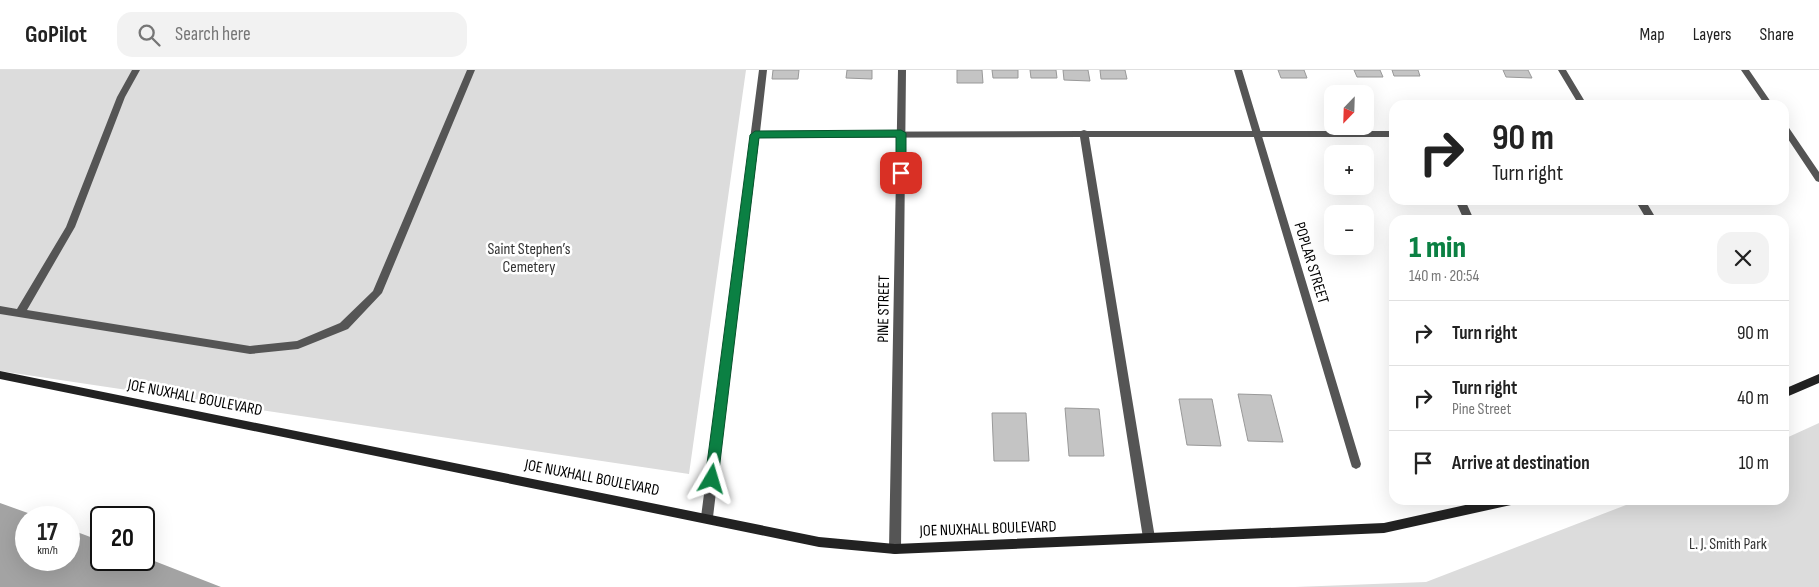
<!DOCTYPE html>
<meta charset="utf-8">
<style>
:root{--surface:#fff;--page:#f2f2f2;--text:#222;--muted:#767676;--line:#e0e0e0;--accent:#0b8043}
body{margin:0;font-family:"Sofia Sans Condensed",sans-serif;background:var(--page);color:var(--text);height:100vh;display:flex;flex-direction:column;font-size:19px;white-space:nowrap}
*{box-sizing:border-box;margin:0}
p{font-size:16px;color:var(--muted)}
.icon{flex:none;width:28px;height:28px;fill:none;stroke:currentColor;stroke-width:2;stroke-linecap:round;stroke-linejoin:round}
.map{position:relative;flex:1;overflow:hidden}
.sheet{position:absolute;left:1389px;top:145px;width:400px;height:290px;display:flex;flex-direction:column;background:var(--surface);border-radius:15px;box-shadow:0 5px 20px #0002}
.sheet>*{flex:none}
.top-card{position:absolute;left:1389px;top:30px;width:400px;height:105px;border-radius:15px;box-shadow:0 5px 20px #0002;background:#fff;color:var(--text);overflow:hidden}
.needle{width:32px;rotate:203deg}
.fabs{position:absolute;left:1324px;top:15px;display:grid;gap:10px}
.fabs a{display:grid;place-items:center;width:50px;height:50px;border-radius:10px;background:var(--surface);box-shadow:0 5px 20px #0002;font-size:25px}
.speed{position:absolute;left:15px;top:436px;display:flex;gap:10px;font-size:25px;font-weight:700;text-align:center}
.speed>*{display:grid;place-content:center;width:65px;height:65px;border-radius:50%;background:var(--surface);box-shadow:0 5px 20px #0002;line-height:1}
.speed small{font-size:12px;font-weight:400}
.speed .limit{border:2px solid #111;border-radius:8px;background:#fff;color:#111}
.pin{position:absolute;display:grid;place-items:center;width:42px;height:42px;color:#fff;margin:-21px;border-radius:10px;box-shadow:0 2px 8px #0006}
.me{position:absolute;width:55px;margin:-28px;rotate:7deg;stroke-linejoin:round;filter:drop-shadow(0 0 4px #0008)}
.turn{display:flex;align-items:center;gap:18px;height:105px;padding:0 20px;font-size:22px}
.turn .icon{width:65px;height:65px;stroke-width:2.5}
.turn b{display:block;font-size:35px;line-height:42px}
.round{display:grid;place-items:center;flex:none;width:52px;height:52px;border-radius:15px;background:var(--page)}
.overview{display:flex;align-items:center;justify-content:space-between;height:85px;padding:0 20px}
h1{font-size:30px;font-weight:800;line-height:38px;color:var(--accent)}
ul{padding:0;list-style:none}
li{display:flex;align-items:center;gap:15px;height:65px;padding:0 20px;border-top:1px solid var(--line)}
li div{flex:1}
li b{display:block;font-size:19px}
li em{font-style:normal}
header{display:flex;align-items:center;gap:30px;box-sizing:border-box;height:70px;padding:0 25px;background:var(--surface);border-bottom:1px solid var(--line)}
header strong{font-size:24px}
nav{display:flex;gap:28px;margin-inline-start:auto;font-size:18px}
.search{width:350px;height:45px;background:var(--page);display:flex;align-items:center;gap:12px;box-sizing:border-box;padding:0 18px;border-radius:15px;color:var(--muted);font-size:19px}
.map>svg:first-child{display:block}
.green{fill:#dcdcdc}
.water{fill:#a3a3a3}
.building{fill:#c4c4c4;stroke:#999}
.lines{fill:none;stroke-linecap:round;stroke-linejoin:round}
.lane{fill:#555;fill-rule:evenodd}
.street{fill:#555;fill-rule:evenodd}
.secondary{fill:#222;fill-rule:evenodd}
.route{fill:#0b8043;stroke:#07532c}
.labels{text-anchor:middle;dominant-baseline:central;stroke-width:5;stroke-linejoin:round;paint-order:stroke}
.park-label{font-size:16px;fill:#333;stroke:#fff}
.street-label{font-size:16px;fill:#000;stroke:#fff}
</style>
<header>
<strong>GoPilot</strong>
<div class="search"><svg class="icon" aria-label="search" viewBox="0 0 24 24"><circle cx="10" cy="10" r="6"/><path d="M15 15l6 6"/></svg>Search here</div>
<nav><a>Map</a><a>Layers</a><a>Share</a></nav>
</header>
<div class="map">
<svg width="1819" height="517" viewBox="0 0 1819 517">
<rect width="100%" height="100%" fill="#fff"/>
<path class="green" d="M0,0h746l-57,404 -689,-103z
M1819,353v164h-524l131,-5 213,-82h145v-61z"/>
<path class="water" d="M0,433l39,14 -13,1v42h43v-31l32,12v19h43v-3l77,30h-221z"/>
<path class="building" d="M773,0h26l-1,9h-26z
M847,0h25v9l-26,-1z
M957,0h25l1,13h-26z
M992,0h26v8h-25z
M1030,0h26l1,8h-26z
M1063,0h25l2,11 -26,-1z
M1100,0h25l2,9h-26z
M1278,0h26l3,8h-26z
M1354,0h26l3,7h-26z
M1392,0h26l2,6h-26z
M1503,0h25l4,8 -26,-1z
M1238,324l33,1 12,47 -35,-1z
M1179,329h33l9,47 -34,-1z
M1065,338l34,1 5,47h-35z
M992,343h34l3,48h-35z"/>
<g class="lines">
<path class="lane" d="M132,0h8l-15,27 -50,130 -48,83 223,36 47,-5 43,-18 33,-32 94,-221h8l-93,223 -34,36 -50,20 -48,5 -250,-40v-8l17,3 49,-82 51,-130z
M759,0h8l-7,62 321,-1 3,-1 3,1h307v6h-305l66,401 -2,4 -4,1 -4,-1 -2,-4 -63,-401 -321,1 -46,379 -2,4 -4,1 -4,-1 -2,-4z
M1741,0h8l24,35h-8z
M1784,54l3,1 32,47v10l-3,-1 -32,-48z
M1455,130h10l9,20h-10z"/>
<path class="street" d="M898,0h8l-5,479 -2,4 -4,1 -4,-1 -2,-4z
M1234,0h8l119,394 -1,3 -4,2 -4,-2 -1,-3z
M1558,0h8l21,35h-8z
M1635,130h10l12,20h-10z"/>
<path class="secondary" d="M0,301l819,166 76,7 489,-21 104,-23h29l-2,4 -4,1 -127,28 -489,21 -76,-7 -819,-168z
M1819,304v9l-35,15v-9z"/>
</g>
<path class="route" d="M901,60l5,3v40l-5,3 -5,-3v-36l-137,1 -41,341 -6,6 -5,-2 -2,-4 45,-344 5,-4z"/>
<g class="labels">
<g class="park-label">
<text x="529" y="179">Saint Stephen’s<tspan x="529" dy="18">Cemetery</tspan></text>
<text x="1728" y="474">L. J. Smith Park</text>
</g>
<g class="street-label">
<text transform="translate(1311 193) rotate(73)">POPLAR STREET</text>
<text transform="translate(884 239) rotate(-89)">PINE STREET</text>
<text transform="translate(195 328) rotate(11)">JOE NUXHALL BOULEVARD</text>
<text transform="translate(592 408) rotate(11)">JOE NUXHALL BOULEVARD</text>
<text transform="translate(988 459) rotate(-2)">JOE NUXHALL BOULEVARD</text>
</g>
</g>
</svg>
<div class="fabs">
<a><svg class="needle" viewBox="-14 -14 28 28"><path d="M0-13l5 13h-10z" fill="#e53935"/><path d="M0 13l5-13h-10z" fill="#767676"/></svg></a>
<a>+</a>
<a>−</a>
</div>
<div class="speed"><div>17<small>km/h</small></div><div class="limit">20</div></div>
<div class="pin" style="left:901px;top:103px;background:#d93025"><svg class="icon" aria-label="arrive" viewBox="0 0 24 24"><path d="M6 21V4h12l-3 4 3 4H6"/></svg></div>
<svg class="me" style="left:712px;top:409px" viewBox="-20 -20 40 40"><path d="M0-17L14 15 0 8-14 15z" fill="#0b8043" stroke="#fff" stroke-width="4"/></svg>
<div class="top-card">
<div class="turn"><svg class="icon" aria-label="right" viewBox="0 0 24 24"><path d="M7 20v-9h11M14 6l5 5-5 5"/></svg><div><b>90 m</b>Turn right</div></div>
</div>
<section class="sheet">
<div class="overview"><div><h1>1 min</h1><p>140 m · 20:54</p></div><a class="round"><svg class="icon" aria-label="close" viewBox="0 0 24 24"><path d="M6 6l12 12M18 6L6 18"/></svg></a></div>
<ul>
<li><svg class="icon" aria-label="right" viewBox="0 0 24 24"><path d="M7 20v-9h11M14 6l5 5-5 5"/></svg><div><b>Turn right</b></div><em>90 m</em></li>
<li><svg class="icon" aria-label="right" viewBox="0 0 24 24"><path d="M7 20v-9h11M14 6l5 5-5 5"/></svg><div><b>Turn right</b><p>Pine Street</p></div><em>40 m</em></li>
<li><svg class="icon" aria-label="arrive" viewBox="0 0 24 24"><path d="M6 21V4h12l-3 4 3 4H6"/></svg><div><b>Arrive at destination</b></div><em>10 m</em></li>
</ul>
</section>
</div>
